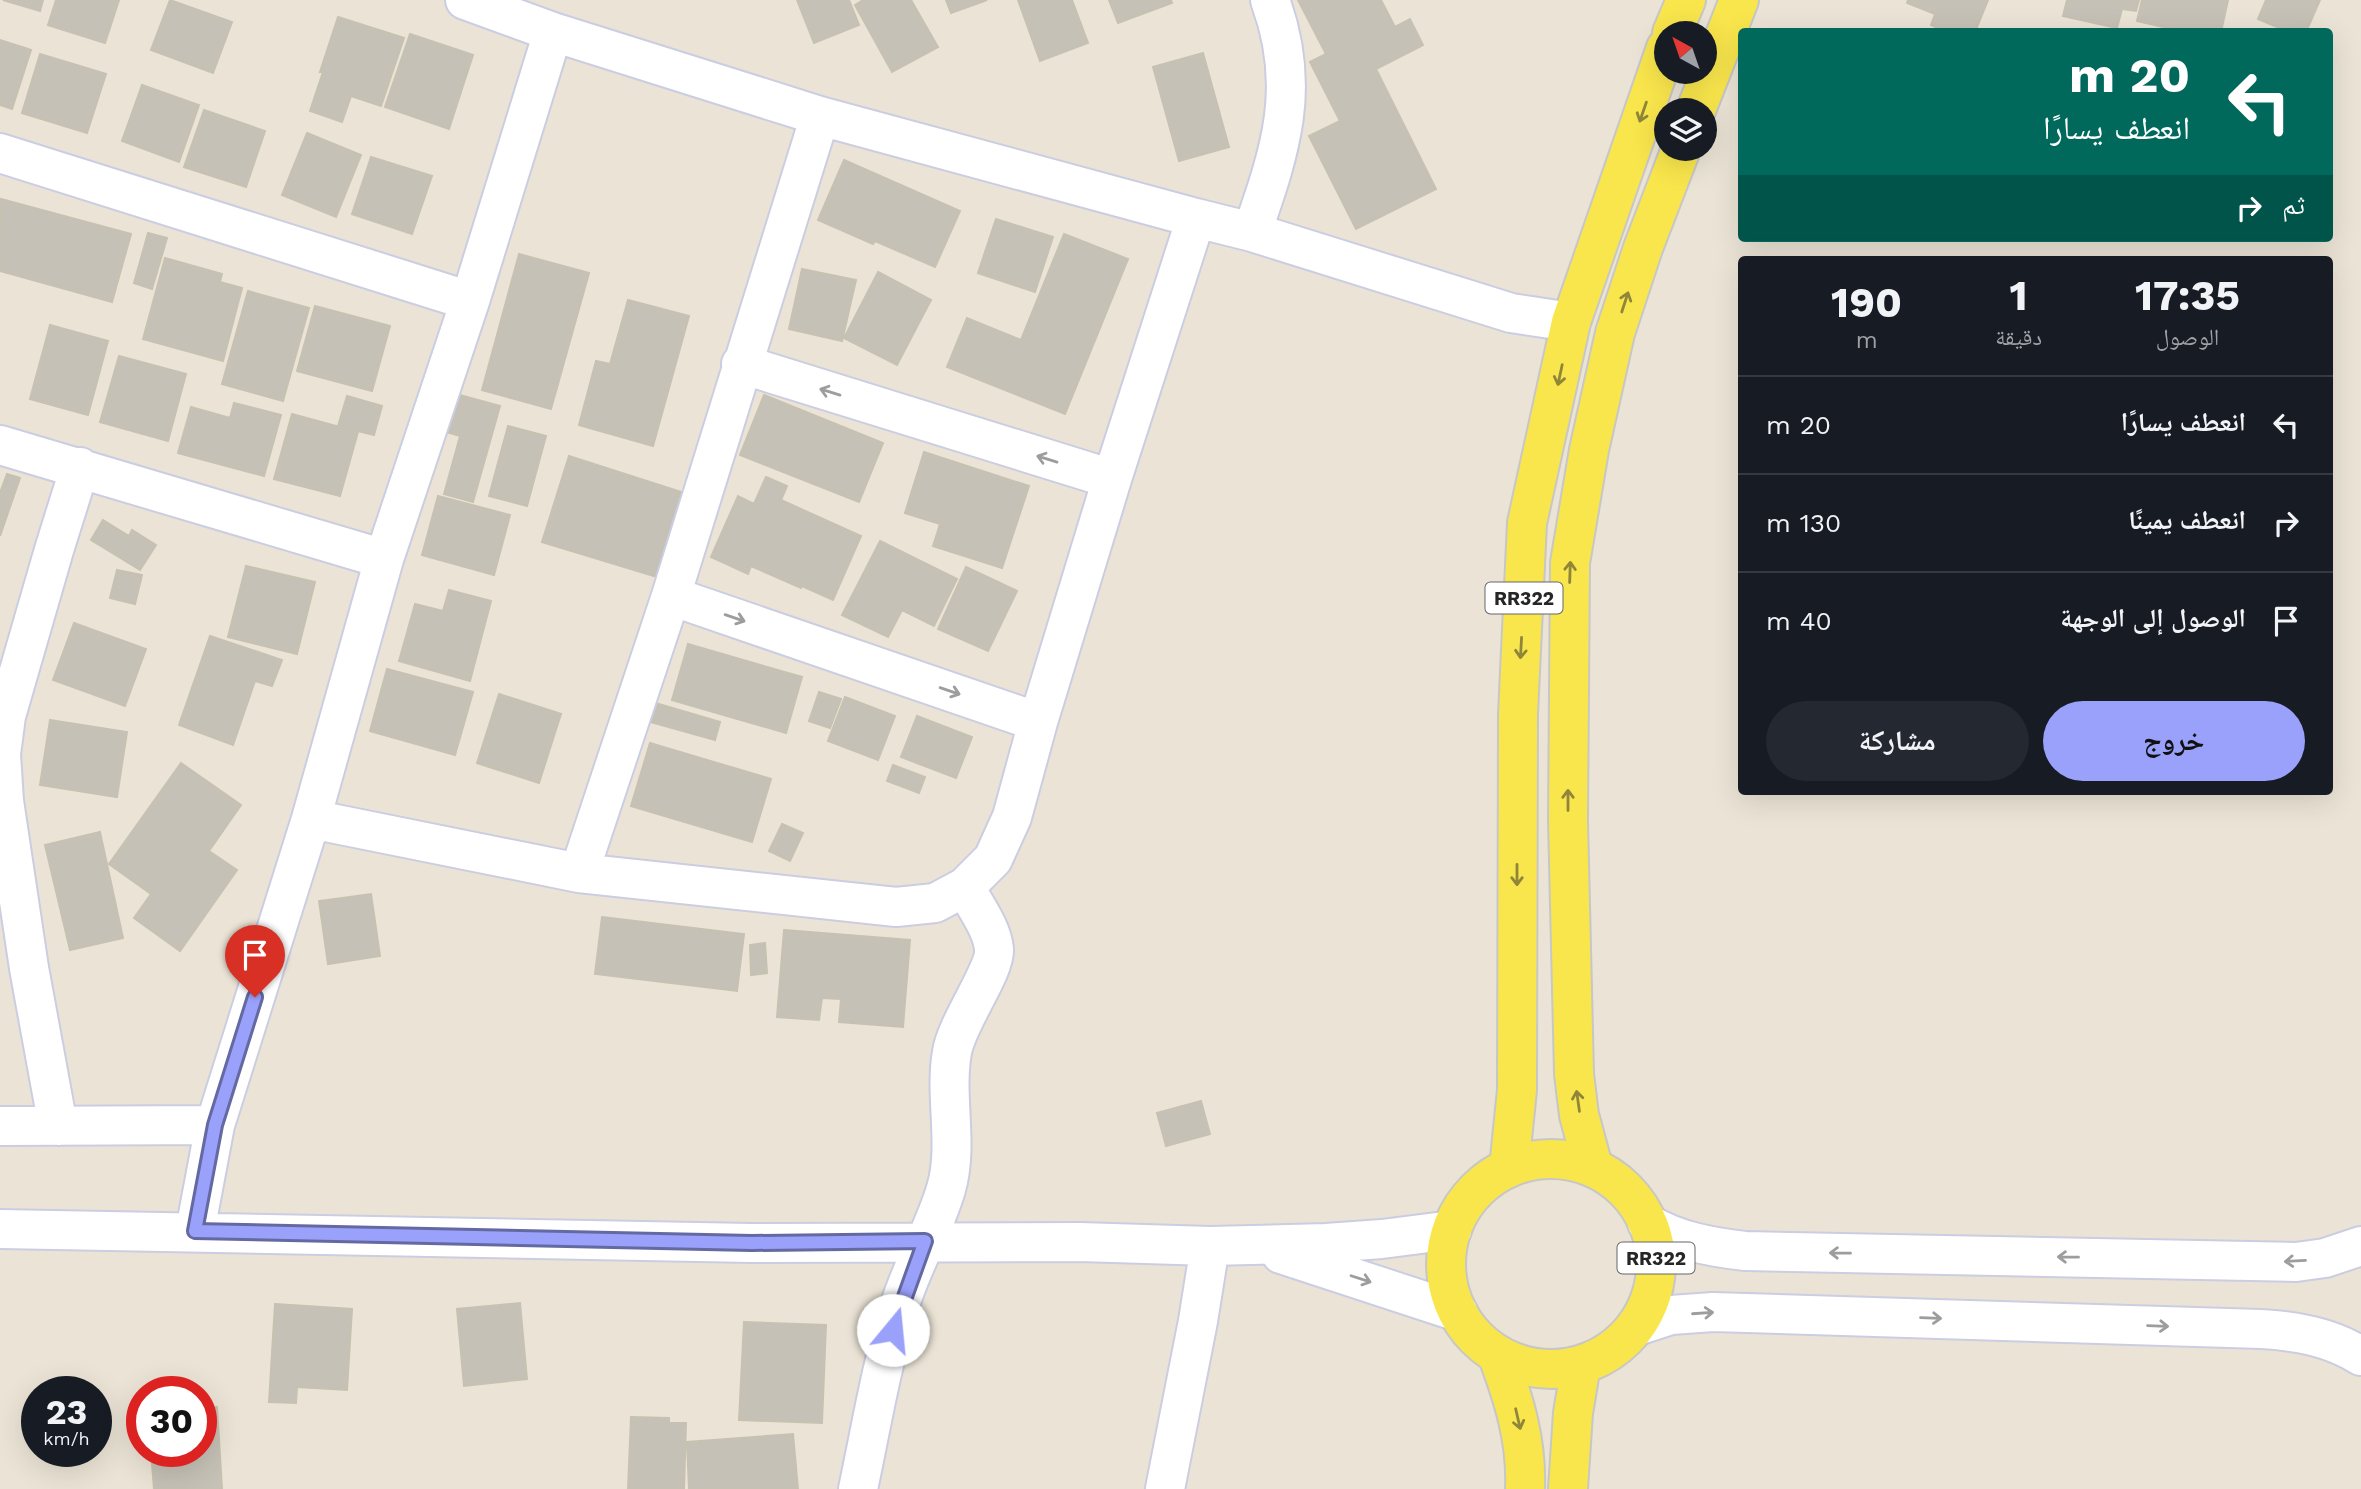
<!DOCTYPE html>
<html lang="ar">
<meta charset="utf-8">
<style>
:root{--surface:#171b24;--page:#242831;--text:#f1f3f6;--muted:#9ea1a6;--line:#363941;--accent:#9aa1fa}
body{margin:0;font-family:"Work Sans","Noto Naskh Arabic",sans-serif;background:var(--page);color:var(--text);direction:rtl;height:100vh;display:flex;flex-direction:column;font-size:26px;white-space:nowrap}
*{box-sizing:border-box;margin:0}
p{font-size:23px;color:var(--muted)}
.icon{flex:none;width:38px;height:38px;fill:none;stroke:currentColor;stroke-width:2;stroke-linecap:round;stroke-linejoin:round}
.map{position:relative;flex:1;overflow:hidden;direction:ltr}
.drawer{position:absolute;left:1738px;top:256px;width:595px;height:539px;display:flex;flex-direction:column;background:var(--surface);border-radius:7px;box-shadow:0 7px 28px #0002;direction:rtl}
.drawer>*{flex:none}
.guide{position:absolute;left:1738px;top:28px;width:595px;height:214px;border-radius:7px;box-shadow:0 7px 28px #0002;direction:rtl;background:#00695c;color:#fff;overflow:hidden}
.needle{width:46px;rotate:320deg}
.buttons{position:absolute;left:1654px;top:21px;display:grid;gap:14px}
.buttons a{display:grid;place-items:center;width:63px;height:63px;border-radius:50%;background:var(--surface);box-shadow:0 7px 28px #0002;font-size:35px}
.speed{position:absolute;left:21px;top:1376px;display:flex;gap:14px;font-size:35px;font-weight:700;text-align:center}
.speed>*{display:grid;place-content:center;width:91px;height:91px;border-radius:50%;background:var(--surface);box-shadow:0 7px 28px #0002;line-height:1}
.speed small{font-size:18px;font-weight:400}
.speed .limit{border:10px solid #d22;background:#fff;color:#111}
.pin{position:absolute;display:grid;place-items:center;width:60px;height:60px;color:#fff;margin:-72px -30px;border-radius:50% 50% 50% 0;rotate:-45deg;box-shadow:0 0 7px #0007}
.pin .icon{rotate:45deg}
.me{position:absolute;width:77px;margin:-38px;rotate:17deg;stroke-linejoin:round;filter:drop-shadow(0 0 5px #0008)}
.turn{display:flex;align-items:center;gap:24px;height:147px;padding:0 28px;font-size:32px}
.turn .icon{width:91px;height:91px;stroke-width:2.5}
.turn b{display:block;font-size:49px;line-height:60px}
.then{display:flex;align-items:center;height:66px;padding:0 28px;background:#0003;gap:14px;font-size:26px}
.eta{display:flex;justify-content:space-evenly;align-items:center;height:119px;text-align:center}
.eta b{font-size:42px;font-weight:700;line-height:49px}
.action{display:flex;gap:14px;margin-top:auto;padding:14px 28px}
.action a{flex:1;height:80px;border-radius:42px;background:var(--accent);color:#111;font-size:28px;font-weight:700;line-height:80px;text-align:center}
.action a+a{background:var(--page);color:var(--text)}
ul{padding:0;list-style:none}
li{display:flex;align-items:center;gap:21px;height:98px;padding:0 28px;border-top:2px solid var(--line)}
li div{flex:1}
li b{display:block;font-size:26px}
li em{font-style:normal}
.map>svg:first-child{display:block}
.building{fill:#c5c1b6;stroke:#c6c1b0;stroke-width:2}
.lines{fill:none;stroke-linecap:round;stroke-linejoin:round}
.minor-casing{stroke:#cbcde1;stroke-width:42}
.major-casing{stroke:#c7c7c7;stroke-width:42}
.minor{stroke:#fff;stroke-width:38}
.major{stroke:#f9e64c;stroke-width:38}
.oneway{stroke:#908639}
.oneway2{stroke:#9d9d9d}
.route-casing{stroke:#6469a2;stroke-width:18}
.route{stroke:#9aa1fa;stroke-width:12}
.labels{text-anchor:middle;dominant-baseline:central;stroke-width:6;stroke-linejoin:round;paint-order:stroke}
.shield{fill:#fff;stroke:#676767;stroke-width:2}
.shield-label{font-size:19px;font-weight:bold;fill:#262626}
</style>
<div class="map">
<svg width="2361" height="1489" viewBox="0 0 2361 1489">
<rect width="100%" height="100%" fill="#ebe4d6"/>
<path class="building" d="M3,0h40l-3,11z
M56,0h63l-14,43 -57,-18z
M170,0l62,22 -19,51 -62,-23z
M797,0h52l10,25 -45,18z
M863,0h48l27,47 -46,25 -37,-67z
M946,0h41l-36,13z
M1018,0h54l16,43 -48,18z
M1109,0h62l1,3 -54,20z
M1298,0h83l14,27 15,-8 13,26 -47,24 60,120 -80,40 -47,-93 31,-15 -30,-59 16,-8z
M1908,0h80l-13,32h-28l-16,-7 4,-11 -28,-11z
M2067,0h72l-3,11 -14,-2 -5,19 -54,-12z
M2142,0h86l-7,32h-36l-48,-11z
M2266,0h54l-14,32h-17l-31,-13z
M338,17l66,21 -23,68 -30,-10 -9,26 -32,-11 13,-39h-3z
M410,34l63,21 -24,74 -64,-22z
M0,40l31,10 -19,59 -12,-4z
M1203,53l26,94 -50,14 -26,-94z
M40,54l66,20 -19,59 -65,-20z
M142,85l57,20 -20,57 -57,-21z
M204,110l61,21 -19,56 -62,-20z
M307,133l54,22 -25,62 -54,-22z
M371,157l61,19 -20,58 -60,-20z
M844,160l116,51 -25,56 -60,-26 -2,3 -55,-24z
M1,199l130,35 -19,68 -112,-31z
M996,219l57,18 -18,55 -57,-19z
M148,233l19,5 -15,51 -18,-6z
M1064,234l64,25 -63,155 -118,-47 20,-49 54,22z
M519,254l70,19 -38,136 -69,-19z
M165,258l57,16 -2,8 22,6 -19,73 -80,-22z
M802,269l54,11 -14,61 -53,-12z
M878,272l53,28 -34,65 -53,-27z
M248,291l61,17 -26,93 -61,-17z
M628,300l61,16 -36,130 -74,-21 17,-64 14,3z
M315,306l75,20 -18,65 -75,-20z
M50,325l58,16 -20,74 -58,-16z
M119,356l67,18 -18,67 -68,-19z
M445,391l55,15 -27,96 -29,-8 16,-58 -26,-8z
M764,395l119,48 -24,59 -119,-47z
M347,396l35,10 -8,29 -36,-9z
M234,403l47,12 -17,61 -86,-23 13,-46 39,11z
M292,414l66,18 -18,64 -66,-17z
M508,426l38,10 -19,70 -38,-10z
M924,452l105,34 -27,82 -69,-22 7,-22 -35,-11z
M569,456l115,37 -27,84 -115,-35z
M7,474l13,4 -20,58v-43z
M766,477l21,9 -6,14 80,36 -28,64 -31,-14 -1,2 -50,-22 -3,8 -37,-17 27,-61 16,8z
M438,496l72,19 -16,60 -72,-20z
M103,520l26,16 3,-6 24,15 -16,25 -49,-30z
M880,541l77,38 -23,47 -32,-16 -14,27 -46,-22z
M246,566l69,16 -18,72 -69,-17z
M966,567l51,24 -29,60 -50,-22z
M117,570l25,5 -7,29 -25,-6z
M449,590l42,11 -21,80 -71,-20 16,-57 28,7z
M74,623l72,26 -21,57 -72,-26z
M210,636l72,24 -10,26 -17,-5 -22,64 -54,-20z
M688,644l114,33 -16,56 -114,-33z
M387,669l86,23 -18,63 -85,-24z
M819,692l22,7 -11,29 -21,-7z
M499,694l62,20 -22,69 -62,-20z
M845,697l50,19 -17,44 -50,-19z
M652,702l68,20 -5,18 -68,-19z
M917,716l55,21 -16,41 -55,-21z
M50,720l77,12 -10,65 -77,-12z
M650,743l121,36 -19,63 -121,-36z
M181,763l60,42 -32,46 28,19 -57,81 -46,-33 17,-24 -42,-30z
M893,765l32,12 -6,16 -32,-12z
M782,824l21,9 -13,28 -21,-10z
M100,832l23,106 -53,12 -25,-105z
M371,894l9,62 -52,8 -9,-63z
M602,917l142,17 -7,57 -142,-17z
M784,930l126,10 -7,87 -64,-5 2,-23 -19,-1 -3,22 -42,-3z
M765,943l2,30 -16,2 -1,-30z
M1201,1101l9,33 -44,12 -9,-33z
M520,1303l7,76 -63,7 -7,-77z
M275,1304l77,5 -5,81 -50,-3 -1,16 -27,-1z
M744,1322l82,3 -4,98 -83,-3z
M217,1407l5,82h-68l-3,-38h50v-43z
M631,1417l38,1v5h17l-2,66h-56z
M793,1434l5,55h-109l-2,-47z"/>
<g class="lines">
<defs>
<path id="minor" d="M465,0l88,32
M0,153l470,148 -86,258
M1196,218l56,14 259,81 60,9
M1252,232c29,-83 50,-146 18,-232
M470,301l83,-269 267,84 376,102 -84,261 -74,243 -26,95 -19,42 -28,28c10,19 27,41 29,62 2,21 -37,73 -42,103 -8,44 7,93 -6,137 -12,41 -35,78 -47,119 -18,59 -28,120 -41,181
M741,364l371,115
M0,445l384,114 -73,260 -96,306 -20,106
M671,596l367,126
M311,819l268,54 317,34 39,-4 30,-16
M579,873l92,-277 149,-480
M0,1126l215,-1
M58,1126l-29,-158 -25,-167 -3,-47 5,-38 48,-166 26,-83
M1647,1223c30,18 63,24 98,28l551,11 29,-4 36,-12
M0,1229l752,14 328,-1 130,4 116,-3 56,-4 70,-9
M1281,1254l177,58
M1637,1326l34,-11 42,-3 548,17c36,2 69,8 100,27
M1165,1489l33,-168 12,-75"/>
<path id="major" d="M1672,33l14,-33
M1696,110l43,-110
M1446 1264a105 105 0 1 1 210 0a105 105 0 1 1-210 0Z
M1593,1167l-14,-52 -5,-41 -6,-254 2,-257 19,-113 26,-117 28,-85 38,-99
M1509,1168l8,-78 1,-376 9,-191 44,-201 95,-274
M1497,1354c17,45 30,87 28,135
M1568,1489l5,-76 8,-48"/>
</defs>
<use href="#minor" class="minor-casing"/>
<use href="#major" class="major-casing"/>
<use href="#minor" class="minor"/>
<use href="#major" class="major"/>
</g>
<defs><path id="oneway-shaft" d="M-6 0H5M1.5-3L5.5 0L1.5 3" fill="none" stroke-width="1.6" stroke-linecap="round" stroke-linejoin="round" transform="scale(1.75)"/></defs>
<g class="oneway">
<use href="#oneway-shaft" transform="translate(1643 112) rotate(109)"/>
<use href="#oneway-shaft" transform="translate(1625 302) rotate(-72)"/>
<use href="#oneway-shaft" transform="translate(1560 375) rotate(102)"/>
<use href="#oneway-shaft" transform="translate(1570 572) rotate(-88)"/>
<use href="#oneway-shaft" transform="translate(1521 648) rotate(93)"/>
<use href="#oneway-shaft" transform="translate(1568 800) rotate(-90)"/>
<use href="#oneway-shaft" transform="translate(1517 875) rotate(90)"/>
<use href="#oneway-shaft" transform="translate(1578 1101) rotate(-98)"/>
<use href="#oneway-shaft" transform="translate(1518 1419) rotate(77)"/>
</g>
<g class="oneway2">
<use href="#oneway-shaft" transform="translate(830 392) rotate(-163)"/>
<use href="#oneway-shaft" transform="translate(1047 459) rotate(-163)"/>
<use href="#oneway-shaft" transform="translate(735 618) rotate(19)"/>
<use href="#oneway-shaft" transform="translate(950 691) rotate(19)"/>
<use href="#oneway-shaft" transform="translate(1840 1253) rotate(-179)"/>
<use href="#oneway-shaft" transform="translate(2068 1257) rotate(-179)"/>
<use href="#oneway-shaft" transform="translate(2295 1261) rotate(177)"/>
<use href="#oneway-shaft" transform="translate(1361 1279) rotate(18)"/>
<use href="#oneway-shaft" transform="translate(1703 1313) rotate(-4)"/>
<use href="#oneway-shaft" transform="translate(1931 1318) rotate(2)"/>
<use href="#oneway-shaft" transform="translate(2158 1326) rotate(2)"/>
</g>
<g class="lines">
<defs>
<path id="route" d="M255,997l-40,128 -20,106 557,12 173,-2 -32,89"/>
</defs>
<use href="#route" class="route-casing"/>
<use href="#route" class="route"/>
</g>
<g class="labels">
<g class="shield">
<rect x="1485.5" y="582.5" width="77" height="31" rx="5"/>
<rect x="1617.5" y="1242.5" width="77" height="31" rx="5"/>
</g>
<g class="shield-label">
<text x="1524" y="598">RR322</text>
<text x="1656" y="1258">RR322</text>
</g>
</g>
</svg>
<div class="buttons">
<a><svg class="needle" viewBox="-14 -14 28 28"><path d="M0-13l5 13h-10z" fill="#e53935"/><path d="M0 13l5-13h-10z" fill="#9ea1a6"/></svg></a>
<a><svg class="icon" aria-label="layers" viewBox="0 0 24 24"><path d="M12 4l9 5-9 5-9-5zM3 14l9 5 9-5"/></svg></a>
</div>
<div class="speed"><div>23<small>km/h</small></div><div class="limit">30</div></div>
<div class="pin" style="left:255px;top:997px;background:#d93025"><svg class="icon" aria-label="arrive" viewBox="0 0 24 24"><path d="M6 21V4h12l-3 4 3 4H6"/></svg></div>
<svg class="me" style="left:893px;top:1330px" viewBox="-20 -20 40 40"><circle r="19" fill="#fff"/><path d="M0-13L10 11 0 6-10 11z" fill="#9aa1fa"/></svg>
<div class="guide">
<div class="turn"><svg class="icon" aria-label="left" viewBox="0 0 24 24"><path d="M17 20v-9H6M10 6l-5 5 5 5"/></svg><div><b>20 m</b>انعطف يسارًا</div></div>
<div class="then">ثم<svg class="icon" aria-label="right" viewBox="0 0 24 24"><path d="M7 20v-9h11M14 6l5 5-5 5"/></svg></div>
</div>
<section class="drawer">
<div class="eta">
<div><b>17:35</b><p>الوصول</p></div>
<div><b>1</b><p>دقيقة</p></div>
<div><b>190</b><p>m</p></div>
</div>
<ul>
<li><svg class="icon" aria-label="left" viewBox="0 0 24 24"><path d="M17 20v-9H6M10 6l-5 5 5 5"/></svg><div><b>انعطف يسارًا</b></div><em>20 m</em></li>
<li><svg class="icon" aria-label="right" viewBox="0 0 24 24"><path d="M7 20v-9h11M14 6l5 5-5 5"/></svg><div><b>انعطف يمينًا</b></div><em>130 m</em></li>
<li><svg class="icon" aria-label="arrive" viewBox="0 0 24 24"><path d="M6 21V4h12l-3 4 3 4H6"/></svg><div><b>الوصول إلى الوجهة</b></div><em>40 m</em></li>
</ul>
<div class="action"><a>خروج</a><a>مشاركة</a></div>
</section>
</div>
